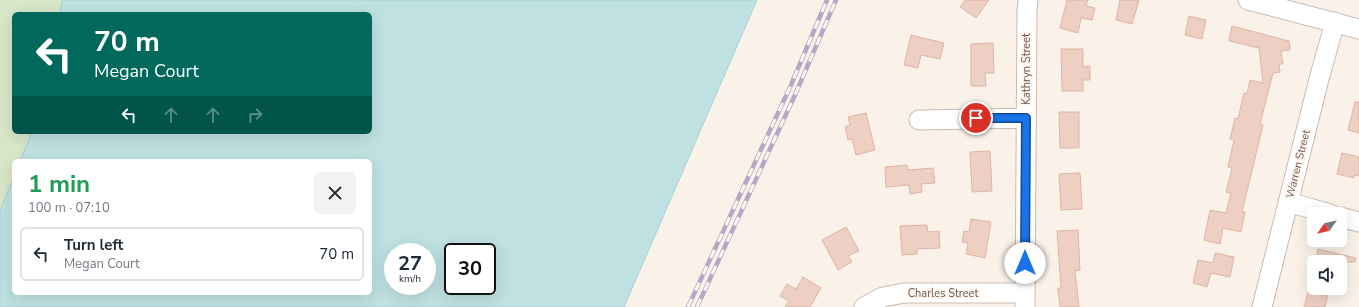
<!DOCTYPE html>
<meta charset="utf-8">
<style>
:root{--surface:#fff;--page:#f2f2f3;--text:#1f2937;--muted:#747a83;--line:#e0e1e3}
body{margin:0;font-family:"Nunito Sans",sans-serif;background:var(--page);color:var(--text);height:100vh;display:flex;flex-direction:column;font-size:15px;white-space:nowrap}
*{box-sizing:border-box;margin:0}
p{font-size:13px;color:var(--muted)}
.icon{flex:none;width:22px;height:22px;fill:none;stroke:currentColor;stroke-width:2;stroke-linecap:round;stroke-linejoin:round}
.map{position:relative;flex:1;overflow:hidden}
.side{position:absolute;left:12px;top:159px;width:360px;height:136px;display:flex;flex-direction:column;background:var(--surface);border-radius:6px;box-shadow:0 4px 16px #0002}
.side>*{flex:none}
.banner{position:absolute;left:12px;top:12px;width:360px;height:122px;border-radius:6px;box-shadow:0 4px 16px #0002;background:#00695c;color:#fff;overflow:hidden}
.needle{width:26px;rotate:236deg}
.tools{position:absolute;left:1307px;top:207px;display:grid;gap:8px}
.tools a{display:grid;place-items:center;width:40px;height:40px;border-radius:6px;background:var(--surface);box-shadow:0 4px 16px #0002;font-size:20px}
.speed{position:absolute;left:384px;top:243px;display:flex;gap:8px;font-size:20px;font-weight:700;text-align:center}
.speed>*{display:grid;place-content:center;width:52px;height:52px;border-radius:50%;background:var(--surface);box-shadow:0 4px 16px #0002;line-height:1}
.speed small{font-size:10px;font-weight:400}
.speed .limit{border:2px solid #111;border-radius:6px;background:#fff;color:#111}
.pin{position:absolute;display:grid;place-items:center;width:34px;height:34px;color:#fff;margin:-17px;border:2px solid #fff;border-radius:50%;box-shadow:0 1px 4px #0007}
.me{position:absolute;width:44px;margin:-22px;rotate:0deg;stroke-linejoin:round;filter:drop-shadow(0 0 3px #0008)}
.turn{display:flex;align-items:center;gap:14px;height:84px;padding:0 16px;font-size:18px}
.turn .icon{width:52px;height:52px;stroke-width:2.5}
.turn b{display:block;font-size:28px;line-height:34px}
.lanes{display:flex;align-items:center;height:38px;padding:0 16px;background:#0003;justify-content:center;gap:20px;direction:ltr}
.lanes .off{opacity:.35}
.round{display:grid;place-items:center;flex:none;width:42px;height:42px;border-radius:6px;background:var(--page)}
.overview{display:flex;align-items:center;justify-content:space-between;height:68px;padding:0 16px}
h1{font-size:24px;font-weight:700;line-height:30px;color:#1e9e55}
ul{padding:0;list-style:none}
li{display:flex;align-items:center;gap:12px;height:54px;margin:0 8px 6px;padding:0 8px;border:2px solid var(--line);border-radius:6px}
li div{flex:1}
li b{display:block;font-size:15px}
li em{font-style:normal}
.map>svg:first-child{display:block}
.green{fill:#d8e7c8}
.water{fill:#bfe1e2;stroke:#a6d1d3;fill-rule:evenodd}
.building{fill:#edd0c3;stroke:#deb5a5}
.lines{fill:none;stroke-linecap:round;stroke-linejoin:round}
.minor-casing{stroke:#ccb9b0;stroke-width:21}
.minor{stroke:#fff;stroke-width:19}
.rail-casing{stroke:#b4a8c4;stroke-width:4.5}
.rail{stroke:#fdf6ef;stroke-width:3;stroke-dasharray:9;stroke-linecap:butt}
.route-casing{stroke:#114b97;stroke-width:10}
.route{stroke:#1a73e8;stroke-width:7}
.labels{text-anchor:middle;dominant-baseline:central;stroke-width:4;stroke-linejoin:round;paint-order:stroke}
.street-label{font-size:11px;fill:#72584f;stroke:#fdf6ef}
</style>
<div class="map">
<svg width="1359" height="307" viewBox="0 0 1359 307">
<rect width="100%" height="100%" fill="#faf2e9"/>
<path class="green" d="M0,0h62l-2,14h-46v118h18l-12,29h-6v15l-14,35z"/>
<path class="water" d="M62,0h695l-133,307h-624v-96l14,-35v117h356v-132h-350l12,-29h338v-118h-310zM393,252h34v34h-34zM453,252h34v34h-34z"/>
<path class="building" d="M965,0h24l-13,18 -16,-11z
M1067,0h21l-2,6 9,2 -3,12 -11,-2 -3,15 -18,-5z
M1120,0h19l-7,24 -16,-4z
M1189,16l17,4 -4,19 -17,-4z
M1232,26l57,15 1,9 -9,1 2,13h-4l1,8 -7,1 -13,51 3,1 -21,87h3l-4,20 -18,-4 -3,16 -16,-4 6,-30 16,3 5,-20 -5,-1 6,-24 -4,-1 6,-27 -4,-1 5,-21 3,1 6,-26 3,1 3,-14 13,3 -4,-35 -30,-7z
M911,35l33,8 -4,16 -19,-4 -3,13 -14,-3z
M993,43l1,30h-9l1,13h-15v-42z
M1061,49h22v18l7,-1v14h-7v11h-21z
M1355,102h4v31l-11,-3z
M1059,112h20v36h-19z
M866,113l9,37 -19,5 -4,-16 -4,1 -3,-13 5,-2 -2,-8z
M990,151l2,40 -20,1 -2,-40z
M1342,153l17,4v19l-5,-1v3l-17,-4z
M907,165l1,5 25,-2 2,15 -14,1 1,8 -12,2 -1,-9 -23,2 -1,-20z
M1080,173l2,36 -21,1 -2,-36z
M971,219l20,3 -6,36 -19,-4 2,-11 -6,-1 2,-11 5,1z
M927,225l1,7 11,-1 1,17 -23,1v5l-15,1 -2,-29z
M846,227l13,24 -11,5 4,6 -14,8 -16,-30z
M1078,230l2,40 -5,1 4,36h-19l-2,-19h3l-4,-57z
M1318,249l38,9 -1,4h-40z
M1215,253l19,4 -4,20 -19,-4 -4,14 -14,-4 5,-23 15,3z
M803,277l18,11 -11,19h-25l4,-6 -9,-5 7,-12 9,5z
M1309,288l20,1 -4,18h-21z"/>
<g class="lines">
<defs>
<path id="minor" d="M1248,0l111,29
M919,120l107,-2
M1288,202l42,12
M1340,217l19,5
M864,307l19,-10 21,-4h121
M1025,307l2,-296 1,-11
M1262,307l57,-228 16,-57"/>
</defs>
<use href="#minor" class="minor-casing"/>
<use href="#minor" class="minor"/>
<defs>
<path id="rail" d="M688,307l103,-222 36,-85
M697,307l98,-212 41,-95"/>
</defs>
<use href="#rail" class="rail-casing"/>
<use href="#rail" class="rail"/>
</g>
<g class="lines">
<defs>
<path id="route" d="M976,118h50l-1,145"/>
</defs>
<use href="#route" class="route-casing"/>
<use href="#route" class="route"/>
</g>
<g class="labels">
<g class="street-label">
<text transform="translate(1026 69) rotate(-90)">Kathryn Street</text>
<text transform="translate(1298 164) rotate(-76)">Warren Street</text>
<text x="943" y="293">Charles Street</text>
</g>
</g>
</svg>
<div class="tools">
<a><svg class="needle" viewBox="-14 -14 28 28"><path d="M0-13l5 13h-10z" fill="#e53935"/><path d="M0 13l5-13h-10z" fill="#747a83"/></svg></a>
<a><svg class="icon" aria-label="sound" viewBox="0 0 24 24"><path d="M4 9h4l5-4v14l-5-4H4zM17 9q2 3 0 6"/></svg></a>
</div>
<div class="speed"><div>27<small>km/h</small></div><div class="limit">30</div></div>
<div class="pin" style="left:976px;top:118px;background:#d93025"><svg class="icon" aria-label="arrive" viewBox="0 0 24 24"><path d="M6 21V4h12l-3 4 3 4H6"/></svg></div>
<svg class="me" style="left:1025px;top:263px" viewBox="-20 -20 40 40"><circle r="19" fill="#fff"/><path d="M0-13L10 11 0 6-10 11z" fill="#1a73e8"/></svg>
<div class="banner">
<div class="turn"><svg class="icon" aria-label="left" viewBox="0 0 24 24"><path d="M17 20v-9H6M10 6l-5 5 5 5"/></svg><div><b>70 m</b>Megan Court</div></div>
<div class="lanes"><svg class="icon" aria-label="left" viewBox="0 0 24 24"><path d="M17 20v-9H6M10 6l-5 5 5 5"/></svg><svg class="icon off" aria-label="ahead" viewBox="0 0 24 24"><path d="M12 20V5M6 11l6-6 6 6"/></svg><svg class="icon off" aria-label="ahead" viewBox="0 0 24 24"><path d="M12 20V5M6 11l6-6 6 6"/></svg><svg class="icon off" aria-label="right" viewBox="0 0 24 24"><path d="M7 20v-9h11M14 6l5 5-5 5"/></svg></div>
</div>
<section class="side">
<div class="overview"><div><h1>1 min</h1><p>100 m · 07:10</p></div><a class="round"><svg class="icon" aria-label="close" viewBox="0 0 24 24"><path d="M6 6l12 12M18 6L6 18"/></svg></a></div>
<ul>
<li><svg class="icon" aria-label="left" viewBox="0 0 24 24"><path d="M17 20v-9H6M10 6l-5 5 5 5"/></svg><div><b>Turn left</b><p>Megan Court</p></div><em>70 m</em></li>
</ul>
</section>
</div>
